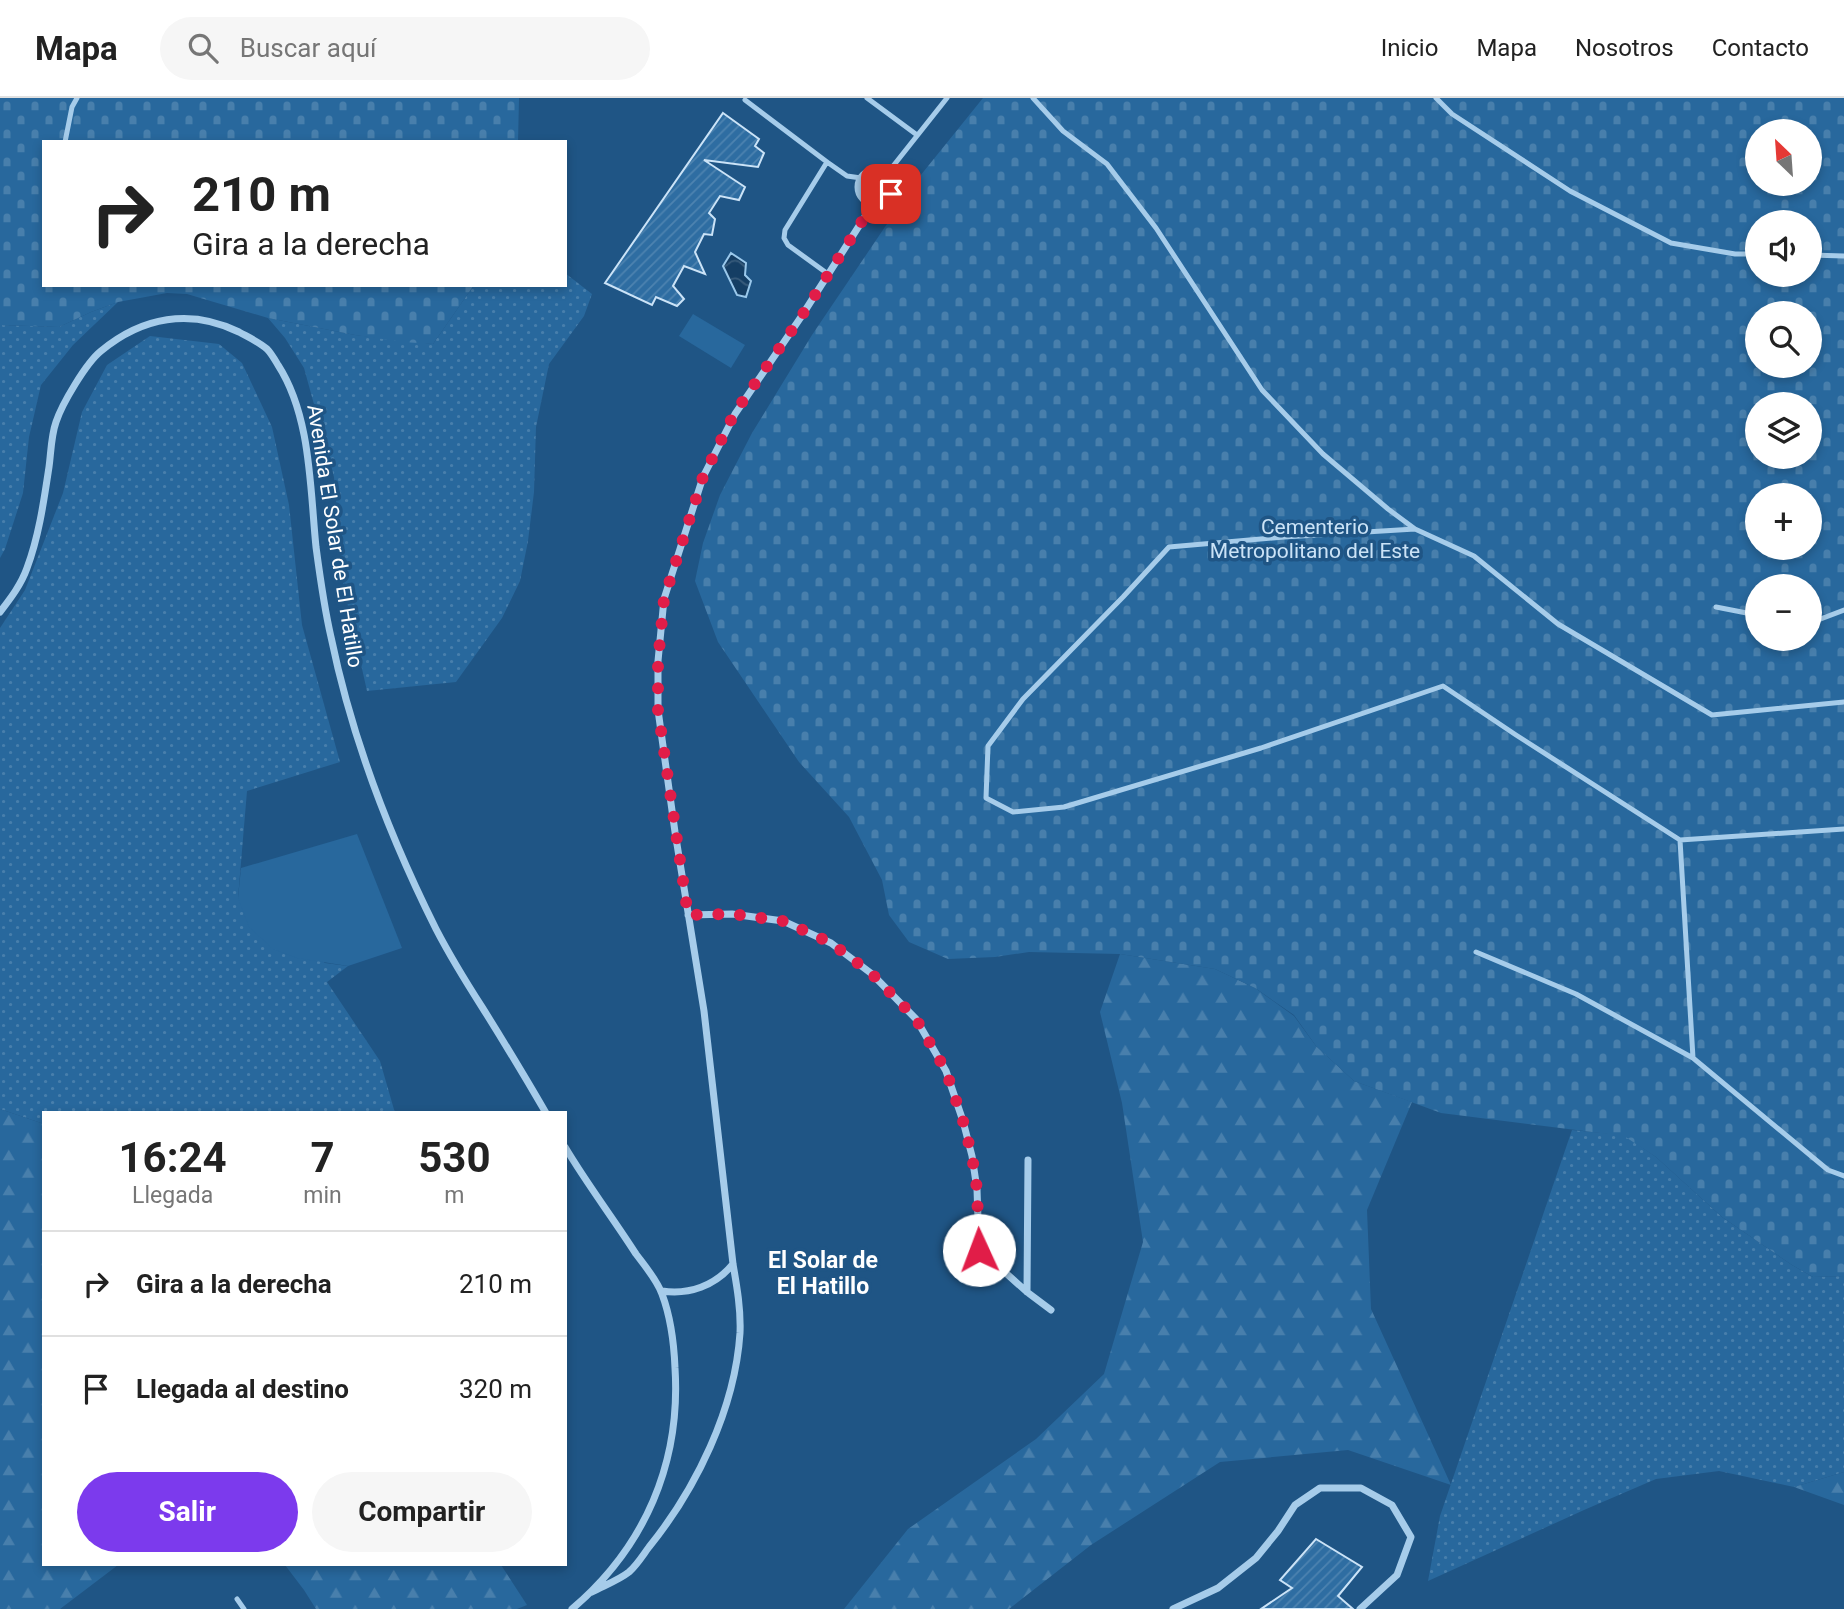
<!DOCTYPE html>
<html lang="es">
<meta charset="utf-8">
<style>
:root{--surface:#fff;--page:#f6f6f6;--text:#222;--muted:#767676;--line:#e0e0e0;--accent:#7c3aed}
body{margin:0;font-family:Roboto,sans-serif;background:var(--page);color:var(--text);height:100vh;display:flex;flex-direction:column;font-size:26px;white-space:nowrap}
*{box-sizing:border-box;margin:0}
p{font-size:23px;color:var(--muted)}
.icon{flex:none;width:38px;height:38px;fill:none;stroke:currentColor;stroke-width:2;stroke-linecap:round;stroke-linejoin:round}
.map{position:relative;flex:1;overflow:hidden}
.panel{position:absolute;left:42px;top:1013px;width:525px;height:455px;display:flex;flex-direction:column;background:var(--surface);border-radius:0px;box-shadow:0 4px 10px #0003}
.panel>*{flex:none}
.top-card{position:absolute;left:42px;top:42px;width:525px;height:147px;border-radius:0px;box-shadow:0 4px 10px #0003;background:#fff;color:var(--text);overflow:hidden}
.needle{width:46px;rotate:335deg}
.buttons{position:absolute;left:1745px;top:21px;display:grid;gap:14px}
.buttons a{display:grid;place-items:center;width:77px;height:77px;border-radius:50%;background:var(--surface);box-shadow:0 4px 10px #0003;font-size:35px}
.pin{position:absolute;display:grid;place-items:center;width:60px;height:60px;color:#fff;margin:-30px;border-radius:14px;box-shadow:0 4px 10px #0006}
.me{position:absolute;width:77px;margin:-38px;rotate:358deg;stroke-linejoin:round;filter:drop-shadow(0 0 5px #0008)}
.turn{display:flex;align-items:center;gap:24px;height:147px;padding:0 35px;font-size:32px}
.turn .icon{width:91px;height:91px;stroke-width:2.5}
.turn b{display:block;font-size:49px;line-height:60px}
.eta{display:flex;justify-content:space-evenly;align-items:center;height:119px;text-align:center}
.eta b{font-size:42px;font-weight:700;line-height:49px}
.action{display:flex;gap:14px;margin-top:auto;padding:14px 35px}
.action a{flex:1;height:80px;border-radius:42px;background:var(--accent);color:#fff;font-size:28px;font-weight:700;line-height:80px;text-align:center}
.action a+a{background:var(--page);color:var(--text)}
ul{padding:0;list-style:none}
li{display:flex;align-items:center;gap:21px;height:105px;padding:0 35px;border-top:2px solid var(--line)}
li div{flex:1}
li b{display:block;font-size:26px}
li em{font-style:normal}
header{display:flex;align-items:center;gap:42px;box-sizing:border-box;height:98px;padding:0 35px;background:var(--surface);border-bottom:2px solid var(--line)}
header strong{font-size:33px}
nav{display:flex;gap:38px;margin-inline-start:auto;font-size:24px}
.search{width:490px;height:63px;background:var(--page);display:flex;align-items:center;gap:18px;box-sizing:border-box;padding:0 24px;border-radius:38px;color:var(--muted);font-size:26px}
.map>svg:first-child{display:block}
.green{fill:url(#green-dots)}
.forest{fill:url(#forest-firs)}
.cemetery{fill:url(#cemetery-stones);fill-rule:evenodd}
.pitch{fill:#28689d}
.water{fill:url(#water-waves);stroke:#9ac8eb;stroke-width:2}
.building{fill:url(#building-hatch);stroke:#cbe3f7;stroke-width:2}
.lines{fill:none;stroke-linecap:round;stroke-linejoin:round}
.service{stroke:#a6ccea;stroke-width:5}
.minor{stroke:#a6ccea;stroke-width:7}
.route{stroke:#e11d48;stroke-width:12;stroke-dasharray:0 21.6}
.labels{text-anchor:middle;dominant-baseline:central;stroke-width:7;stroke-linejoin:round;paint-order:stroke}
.park-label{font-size:21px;fill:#cbe3f7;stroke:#1f5585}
.street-label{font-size:21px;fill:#fff;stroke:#1f5585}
.neighbourhood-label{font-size:23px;font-weight:bold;fill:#fff;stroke:#1f5585}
</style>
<header>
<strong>Mapa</strong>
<div class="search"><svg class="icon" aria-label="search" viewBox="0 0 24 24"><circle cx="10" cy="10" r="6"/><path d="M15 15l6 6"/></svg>Buscar aquí</div>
<nav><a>Inicio</a><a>Mapa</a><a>Nosotros</a><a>Contacto</a></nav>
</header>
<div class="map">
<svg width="1844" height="1511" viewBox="0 0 1844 1511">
<defs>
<pattern id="green-dots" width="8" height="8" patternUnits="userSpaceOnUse" patternTransform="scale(1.75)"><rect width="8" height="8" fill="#28689d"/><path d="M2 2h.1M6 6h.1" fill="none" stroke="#487fac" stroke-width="1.8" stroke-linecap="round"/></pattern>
<pattern id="forest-firs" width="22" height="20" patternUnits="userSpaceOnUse" patternTransform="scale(1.75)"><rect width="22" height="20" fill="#28689d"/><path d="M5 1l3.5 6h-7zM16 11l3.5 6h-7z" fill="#487fac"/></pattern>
<pattern id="cemetery-stones" width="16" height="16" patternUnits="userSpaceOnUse" patternTransform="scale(1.75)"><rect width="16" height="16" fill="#28689d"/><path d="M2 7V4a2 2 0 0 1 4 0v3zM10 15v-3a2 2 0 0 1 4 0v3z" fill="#487fac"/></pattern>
<pattern id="water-waves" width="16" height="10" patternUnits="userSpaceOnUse" patternTransform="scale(1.75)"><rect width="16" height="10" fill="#153e64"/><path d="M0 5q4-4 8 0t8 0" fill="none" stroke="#385b7b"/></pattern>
<pattern id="building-hatch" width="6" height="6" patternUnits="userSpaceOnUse" patternTransform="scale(1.75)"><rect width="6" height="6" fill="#2e6da2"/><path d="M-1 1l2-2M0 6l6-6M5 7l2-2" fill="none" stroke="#4d83b0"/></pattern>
</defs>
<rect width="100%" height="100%" fill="#1f5585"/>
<path class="green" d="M565,175l27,21 -8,22 -35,48 -13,63 -2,65 -6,49 -8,40 -18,37 -46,64 -89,9 -24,-107 -9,-107 -30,-109 -19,-30 -17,-20 87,17 78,9 41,-59h91z
M118,204l-45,43 -32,40 -12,52 -6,56 -18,56 -5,9v-233l59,2 32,-15z
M150,238l69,8 23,19 30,64 17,78 13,120 38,137 -93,29 -9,107 87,65 23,3 -21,16 53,79 15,52h-351v11l-44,-15v-481l25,-38 38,-97 19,-81 25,-47z
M1572,1032l52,5 32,22 66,60 70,48 21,12 31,-1v196l-50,15 -75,-16 -63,8 -72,31 -156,71 12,-65z"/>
<path class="forest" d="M1120,856l95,15 40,19 39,28 22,30 38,35 58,21 -45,108 4,99 80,176 -103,-35 -128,12 -129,83 -82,64h-165l64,-80 128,-90 68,-65 39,-132 -21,-139 -22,-91z
M0,1011l44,15v440l74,1 -58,44h-60z
M1844,1374v33l-50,-18z
M285,1467h216l26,40 -10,4h-201l-12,-19z"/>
<path class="cemetery" d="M0,0h519l-1,44h-474v143h430l-41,59 -30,-2 -48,-7 -87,-17 -81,-24 -20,-1 -49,9 -27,10 -32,15 -59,-2z
M983,0h861v1178l-31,1 -21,-12 -70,-48 -66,-60 -32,-21 -183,-23 -87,-32 -38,-35 -22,-31 -39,-27 -40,-19 -95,-15 -91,-2 -34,5 -47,2 -39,-17 -20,-27 -7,-35 -33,-63 -50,-55 -81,-120 -23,-61 8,-38 17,-48 32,-62 60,-98 104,-154zM1757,33h53v53h-53zM1757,124h53v53h-53zM1757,215h53v53h-53zM1757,306h53v53h-53zM1757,397h53v53h-53zM1757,488h53v53h-53z"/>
<path class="pitch" d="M693,216l52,31 -14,23 -52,-32z
M357,736l45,114 -54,18 -51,-8 -24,-9 -24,-22 -11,-29 3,-30z"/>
<path class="water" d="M731,155l15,10 -1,12 6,6 -5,16 -9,-2 -14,-29z"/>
<path class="building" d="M723,15l36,26 -4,7 9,7 -6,14 -54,-7 41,27 -6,13 -19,-4 -11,17 6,6 -3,16 -8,-1 -9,18 10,22 -21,-8 -11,20 11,13 -7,7 -21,-9 -4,8 -47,-22z
M1316,1441l46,28 -24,29 15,13h-92l31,-21 -12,-8z"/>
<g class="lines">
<path class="service" d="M867,0l50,37
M1033,0l30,33 44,33 49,64 106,162 61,64 65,55 27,20
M1436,0l16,16 118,77 101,52 64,11h22
M745,2l82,62 20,14 14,2
M65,44l7,-35 5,-9
M827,64l-42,68 -1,8 4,7 40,29
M886,77l61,-77
M1810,157l34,1
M1716,509l41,8
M1810,525l34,-13
M1680,742l164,-11
M1476,854l100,42 117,64 -13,-218 -164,-105 -73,-49 -182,62 -197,59 -51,5 -27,-14 2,-52 35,-47 100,-102 46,-50 115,-10 131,-8 59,27 84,68 154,91 132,-13
M1693,960l135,112 16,6
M237,1501l7,10"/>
<path class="minor" d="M858 89a17 17 0 1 1 34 0a17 17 0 1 1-34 0Z
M0,514c10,-13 21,-27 27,-44 12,-32 17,-68 22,-101 2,-14 2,-31 7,-45 6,-18 30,-59 45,-71 41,-34 89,-43 138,-19 9,5 20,10 28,17 4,4 8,11 11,16 33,51 32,123 38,182 4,30 8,60 15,90 21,102 59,200 105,292 14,27 30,53 46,78 22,35 43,70 64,106
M688,817l44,-1 51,7 48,22 41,31 44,45 30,52 17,50 9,35 5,33 2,60 -17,30
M565,1049c22,37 48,71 71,107 9,12 21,26 26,40 9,24 12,49 13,74 6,95 -30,179 -103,241
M979,1151l48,43 24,18
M662,1193c27,4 53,-5 71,-27
M1027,1194l1,-132
M592,1494c11,-6 27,-12 37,-20 8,-7 14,-17 20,-25 47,-58 86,-138 91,-214 1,-23 -3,-46 -7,-69l-29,-253 -29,-179 -17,-122v-49l6,-62 39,-122 32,-63 66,-97 72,-113
M1173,1511l45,-21 38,-30 22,-27 17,-26 25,-17h41l31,17 19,32 -14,38 -37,34"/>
</g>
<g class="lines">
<path class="route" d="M891,96l-7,8 -11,2 -72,113 -67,97 -31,63 -39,122 -6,62v49l30,205 44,-1 51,7 48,22 41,31 44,45 30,52 17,50 9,35 5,33 2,61"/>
</g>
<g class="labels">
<g class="park-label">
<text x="1315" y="429">Cementerio<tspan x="1315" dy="24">Metropolitano del Este</tspan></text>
</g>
<g class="street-label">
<text transform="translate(335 438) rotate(81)">Avenida El Solar de El Hatillo</text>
</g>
<g class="neighbourhood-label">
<text x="823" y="1162">El Solar de<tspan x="823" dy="26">El Hatillo</tspan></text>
</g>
</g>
</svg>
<div class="buttons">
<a><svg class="needle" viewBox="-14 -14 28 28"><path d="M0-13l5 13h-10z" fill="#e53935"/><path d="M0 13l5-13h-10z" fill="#767676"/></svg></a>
<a><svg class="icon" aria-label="sound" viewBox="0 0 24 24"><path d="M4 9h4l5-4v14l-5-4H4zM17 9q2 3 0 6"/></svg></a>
<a><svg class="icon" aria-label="search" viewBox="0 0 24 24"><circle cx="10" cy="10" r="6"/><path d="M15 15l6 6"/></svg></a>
<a><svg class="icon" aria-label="layers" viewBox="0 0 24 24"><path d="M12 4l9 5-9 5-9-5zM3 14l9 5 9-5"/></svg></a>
<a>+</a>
<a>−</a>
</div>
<div class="pin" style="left:891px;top:96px;background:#d93025"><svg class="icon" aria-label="arrive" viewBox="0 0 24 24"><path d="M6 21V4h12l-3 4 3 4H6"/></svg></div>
<svg class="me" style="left:979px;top:1152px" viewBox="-20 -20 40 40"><circle r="19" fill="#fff"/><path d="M0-13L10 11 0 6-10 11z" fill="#e11d48"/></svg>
<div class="top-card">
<div class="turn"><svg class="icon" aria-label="right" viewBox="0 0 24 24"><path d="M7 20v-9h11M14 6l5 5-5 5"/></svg><div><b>210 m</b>Gira a la derecha</div></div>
</div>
<section class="panel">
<div class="eta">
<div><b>16:24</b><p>Llegada</p></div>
<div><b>7</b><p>min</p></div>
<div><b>530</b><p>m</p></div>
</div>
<ul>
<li><svg class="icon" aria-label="right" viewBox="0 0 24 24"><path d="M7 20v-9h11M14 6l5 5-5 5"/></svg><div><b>Gira a la derecha</b></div><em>210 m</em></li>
<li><svg class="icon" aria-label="arrive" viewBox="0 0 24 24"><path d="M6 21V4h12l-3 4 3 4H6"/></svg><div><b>Llegada al destino</b></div><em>320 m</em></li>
</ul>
<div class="action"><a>Salir</a><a>Compartir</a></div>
</section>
</div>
